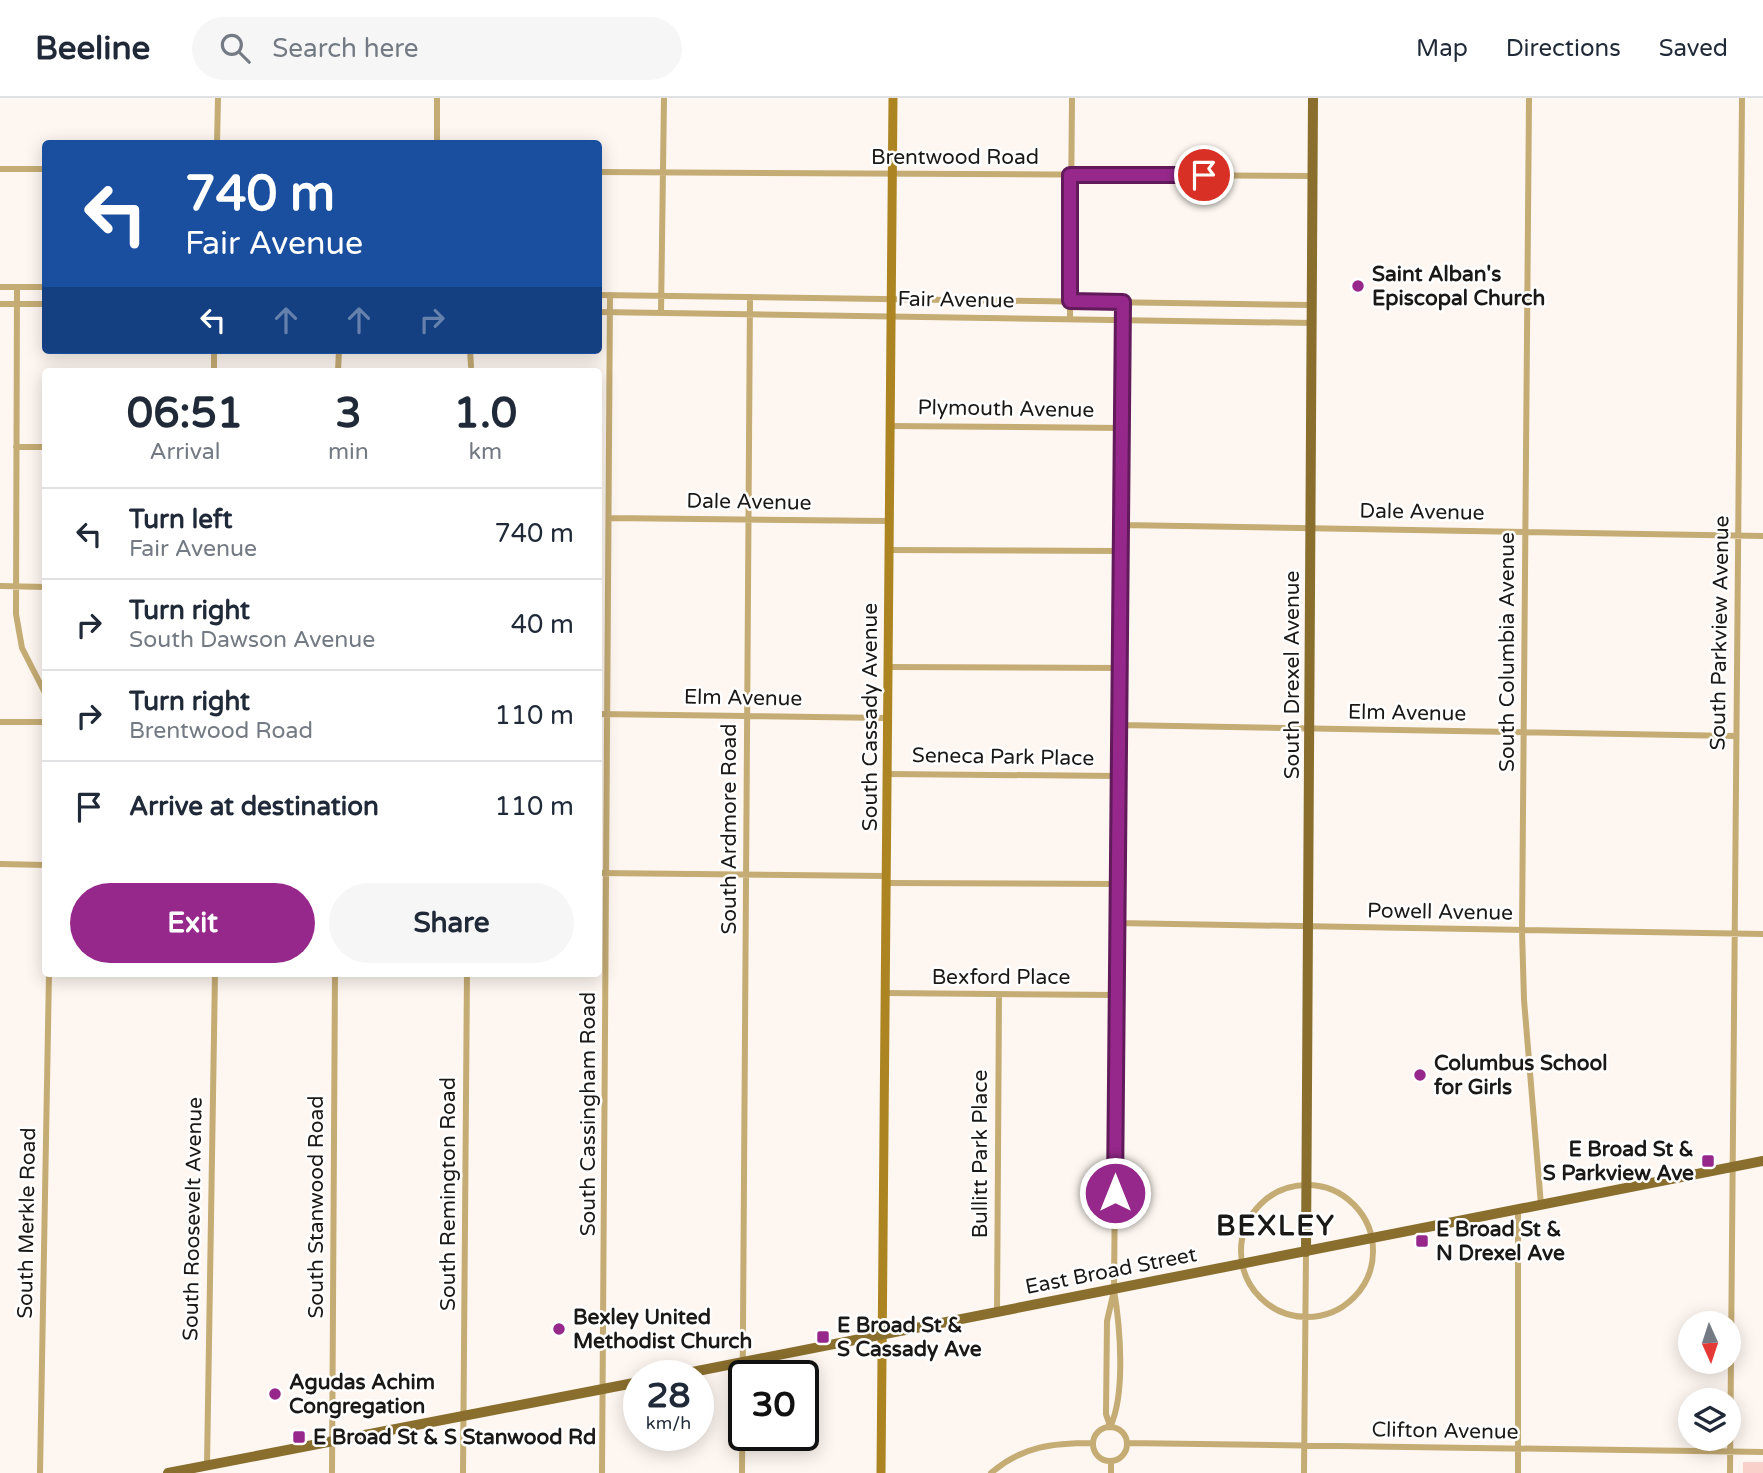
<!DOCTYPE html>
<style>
:root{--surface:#fff;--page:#f6f6f7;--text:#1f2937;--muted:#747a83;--line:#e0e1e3;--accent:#95288a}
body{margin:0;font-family:"Varela Round",sans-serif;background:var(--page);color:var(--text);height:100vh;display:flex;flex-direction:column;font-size:26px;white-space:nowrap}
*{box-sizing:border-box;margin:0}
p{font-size:23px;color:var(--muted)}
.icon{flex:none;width:38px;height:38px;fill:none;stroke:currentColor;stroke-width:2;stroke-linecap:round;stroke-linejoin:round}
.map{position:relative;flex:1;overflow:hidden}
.sheet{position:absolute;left:42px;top:270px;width:560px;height:609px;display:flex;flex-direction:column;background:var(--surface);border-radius:7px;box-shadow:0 4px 18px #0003}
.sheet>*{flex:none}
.hud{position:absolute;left:42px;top:42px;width:560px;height:214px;border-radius:7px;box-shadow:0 4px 18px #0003;background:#1a4fa0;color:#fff;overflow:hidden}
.needle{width:46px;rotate:177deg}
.tools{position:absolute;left:1678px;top:1213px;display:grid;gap:14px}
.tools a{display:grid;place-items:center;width:63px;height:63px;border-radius:50%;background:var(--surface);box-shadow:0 4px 18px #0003;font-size:35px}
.speed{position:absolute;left:623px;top:1262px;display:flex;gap:14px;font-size:35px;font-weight:700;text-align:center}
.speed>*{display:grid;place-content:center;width:91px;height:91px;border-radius:50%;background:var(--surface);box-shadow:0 4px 18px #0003;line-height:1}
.speed small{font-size:18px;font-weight:400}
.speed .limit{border:4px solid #111;border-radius:10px;background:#fff;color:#111}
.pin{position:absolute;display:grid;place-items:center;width:60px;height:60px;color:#fff;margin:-30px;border:4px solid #fff;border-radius:50%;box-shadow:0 2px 7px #0007}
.me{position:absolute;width:77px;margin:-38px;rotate:0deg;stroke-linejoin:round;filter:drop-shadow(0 0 5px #0008)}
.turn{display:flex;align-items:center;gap:24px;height:147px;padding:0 28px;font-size:32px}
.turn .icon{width:91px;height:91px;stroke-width:2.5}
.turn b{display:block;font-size:49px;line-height:60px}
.lanes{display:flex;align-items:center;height:66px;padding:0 28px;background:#0003;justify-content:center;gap:35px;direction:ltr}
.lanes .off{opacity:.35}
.eta{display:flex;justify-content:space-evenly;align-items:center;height:119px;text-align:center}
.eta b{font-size:42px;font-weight:800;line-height:49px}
.cta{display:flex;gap:14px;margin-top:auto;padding:14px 28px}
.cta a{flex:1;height:80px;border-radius:42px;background:var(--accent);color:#fff;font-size:28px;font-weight:800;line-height:80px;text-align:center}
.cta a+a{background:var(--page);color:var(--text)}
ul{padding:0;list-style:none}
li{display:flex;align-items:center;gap:21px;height:91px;padding:0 28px;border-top:2px solid var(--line)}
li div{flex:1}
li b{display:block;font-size:26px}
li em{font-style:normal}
header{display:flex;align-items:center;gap:42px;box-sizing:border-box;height:98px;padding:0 35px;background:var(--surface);border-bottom:2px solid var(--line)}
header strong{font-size:33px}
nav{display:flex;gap:38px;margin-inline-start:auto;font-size:24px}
.search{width:490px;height:63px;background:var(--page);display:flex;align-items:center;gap:18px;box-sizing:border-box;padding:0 24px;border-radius:38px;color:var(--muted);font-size:26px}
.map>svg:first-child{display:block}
.green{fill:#fad1ca}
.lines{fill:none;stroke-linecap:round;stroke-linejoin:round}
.street{stroke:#c5ac74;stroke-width:6}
.secondary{stroke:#ac8522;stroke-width:9}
.primary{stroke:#896e2d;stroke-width:10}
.route-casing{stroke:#611a5a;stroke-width:18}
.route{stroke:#95288a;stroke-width:12}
.poi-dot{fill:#95288a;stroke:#fff;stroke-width:2.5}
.labels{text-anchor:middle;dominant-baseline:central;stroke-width:5;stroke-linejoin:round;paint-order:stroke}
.street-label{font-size:21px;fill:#1b1917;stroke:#fff}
.poi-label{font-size:21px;font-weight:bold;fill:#1b1917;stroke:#fff;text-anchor:start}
.district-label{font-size:28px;font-weight:bold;letter-spacing:2px;fill:#1b1917;stroke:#fff}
</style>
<header>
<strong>Beeline</strong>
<div class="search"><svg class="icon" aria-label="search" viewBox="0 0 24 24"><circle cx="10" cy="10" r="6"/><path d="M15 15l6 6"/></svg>Search here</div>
<nav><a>Map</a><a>Directions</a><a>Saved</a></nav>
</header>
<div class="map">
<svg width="1763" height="1375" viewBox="0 0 1763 1375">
<rect width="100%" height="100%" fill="#fef7f1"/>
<path class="green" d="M1743,1364h20v11h-20z"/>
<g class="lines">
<path class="street" d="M1529,0l-7,833 2,69 17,205
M217,46l1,-46
M437,46v-46
M0,71h46
M598,74l714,4
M0,189h46
M17,189l-1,327 6,34 24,47
M598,197l713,10
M0,206h46
M598,214l714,11
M661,215l3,-215
M1070,221l2,-221
M214,252v21
M470,252l1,16
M338,273l1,-21
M889,328l234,2
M16,349h30
M609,420l279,3
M1122,427l641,11
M888,452l233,1
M0,488l46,1
M888,569l233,1
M598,616l289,4
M0,624h46
M1120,627l616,11
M887,676l232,2
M0,766l46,1
M598,775l288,3
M886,785l232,1
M1117,825l646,11
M885,895l231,2
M1241 1153a66 66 0 1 1 132 0a66 66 0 1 1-132 0Z
M997,1216l2,-319
M1110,1328l-4,-12 1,-93 6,-26
M1093 1346a17 17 0 1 1 34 0a17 17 0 1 1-34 0Z
M1110,1329c16,-33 10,-101 4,-137l9,-988
M1127,1345l636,9
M207,1367l8,-492
M40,1375l9,-500
M332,1375l3,-500
M463,1375l4,-500
M602,1375l8,-1178
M742,1375l8,-1176
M991,1375c31,-27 62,-30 102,-30
M1111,1375v-12
M1304,1375l2,-221
M1518,1375v-264
M1730,1375l12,-1375"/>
<path class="secondary" d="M881,1375l12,-1375"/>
<path class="primary" d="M1306,1154l7,-1154
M672,1278l1091,-215
M168,1375l471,-91"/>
</g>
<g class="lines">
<defs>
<path id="route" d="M1115,1095l8,-891 -53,-1v-126h134"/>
</defs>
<use href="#route" class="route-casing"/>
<use href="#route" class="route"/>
</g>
<g class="poi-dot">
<circle cx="1358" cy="188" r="7"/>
<circle cx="1420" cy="977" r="7"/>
<rect x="1701" y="1056" width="14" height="14" rx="3.5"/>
<rect x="1415" y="1136" width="14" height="14" rx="3.5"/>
<circle cx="559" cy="1231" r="7"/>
<rect x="816" y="1232" width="14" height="14" rx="3.5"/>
<circle cx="275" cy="1296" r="7"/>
<rect x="292" y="1332" width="14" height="14" rx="3.5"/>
</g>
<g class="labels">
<g class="street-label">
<text x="955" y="59">Brentwood Road</text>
<text transform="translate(956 202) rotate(1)">Fair Avenue</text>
<text transform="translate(1006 311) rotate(1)">Plymouth Avenue</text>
<text transform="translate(749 404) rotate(1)">Dale Avenue</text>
<text transform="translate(1422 414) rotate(1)">Dale Avenue</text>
<text transform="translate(1720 535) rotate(-89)">South Parkview Avenue</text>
<text transform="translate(1507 554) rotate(-90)">South Columbia Avenue</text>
<text transform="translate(1292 577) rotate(-90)">South Drexel Avenue</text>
<text transform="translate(743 600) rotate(1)">Elm Avenue</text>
<text transform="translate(1407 615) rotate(1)">Elm Avenue</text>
<text transform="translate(870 619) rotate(-90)">South Cassady Avenue</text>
<text transform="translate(1003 659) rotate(1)">Seneca Park Place</text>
<text transform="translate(729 731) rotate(-90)">South Ardmore Road</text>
<text transform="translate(1440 814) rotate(1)">Powell Avenue</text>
<text x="1001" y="879">Bexford Place</text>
<text transform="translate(588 1016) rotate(-90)">South Cassingham Road</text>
<text transform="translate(980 1056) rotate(-90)">Bullitt Park Place</text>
<text transform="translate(448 1096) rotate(-90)">South Remington Road</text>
<text transform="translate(316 1109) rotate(-90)">South Stanwood Road</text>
<text transform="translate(193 1121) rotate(-89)">South Roosevelt Avenue</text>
<text transform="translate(27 1125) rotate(-89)">South Merkle Road</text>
<text transform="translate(1111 1173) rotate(-11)">East Broad Street</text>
<text transform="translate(1445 1333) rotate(1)">Clifton Avenue</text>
</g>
<g class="poi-label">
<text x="1372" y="176">Saint Alban's<tspan x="1372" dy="24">Episcopal Church</tspan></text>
<text x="1434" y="965">Columbus School<tspan x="1434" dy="24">for Girls</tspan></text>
<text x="1694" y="1051" text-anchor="end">E Broad St &amp;<tspan x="1694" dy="24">S Parkview Ave</tspan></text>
<text x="1436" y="1131">E Broad St &amp;<tspan x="1436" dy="24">N Drexel Ave</tspan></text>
<text x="573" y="1219">Bexley United<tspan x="573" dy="24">Methodist Church</tspan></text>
<text x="837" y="1227">E Broad St &amp;<tspan x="837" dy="24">S Cassady Ave</tspan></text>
<text x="289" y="1284">Agudas Achim<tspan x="289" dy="24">Congregation</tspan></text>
<text x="313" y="1339">E Broad St &amp; S Stanwood Rd</text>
</g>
<g class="district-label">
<text x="1276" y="1128">BEXLEY</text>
</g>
</g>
</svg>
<div class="tools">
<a><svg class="needle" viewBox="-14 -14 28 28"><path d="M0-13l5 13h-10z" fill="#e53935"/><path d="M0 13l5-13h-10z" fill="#747a83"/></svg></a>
<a><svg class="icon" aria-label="layers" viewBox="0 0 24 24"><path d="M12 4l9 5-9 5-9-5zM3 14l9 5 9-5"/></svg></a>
</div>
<div class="speed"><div>28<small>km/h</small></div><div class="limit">30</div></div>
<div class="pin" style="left:1204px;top:77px;background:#d93025"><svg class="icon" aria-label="arrive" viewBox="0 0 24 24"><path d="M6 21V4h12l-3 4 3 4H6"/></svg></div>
<svg class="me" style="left:1115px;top:1095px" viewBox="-20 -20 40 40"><circle r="17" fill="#95288a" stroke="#fff" stroke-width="3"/><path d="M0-11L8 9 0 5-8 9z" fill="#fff"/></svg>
<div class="hud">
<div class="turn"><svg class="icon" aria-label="left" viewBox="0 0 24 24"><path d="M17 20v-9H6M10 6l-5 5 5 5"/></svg><div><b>740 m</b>Fair Avenue</div></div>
<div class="lanes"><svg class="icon" aria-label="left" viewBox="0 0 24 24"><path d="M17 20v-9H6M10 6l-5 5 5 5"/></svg><svg class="icon off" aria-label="ahead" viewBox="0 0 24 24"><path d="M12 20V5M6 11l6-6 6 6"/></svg><svg class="icon off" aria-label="ahead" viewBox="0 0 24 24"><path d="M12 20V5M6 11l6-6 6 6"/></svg><svg class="icon off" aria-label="right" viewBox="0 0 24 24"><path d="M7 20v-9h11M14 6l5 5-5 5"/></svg></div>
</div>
<section class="sheet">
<div class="eta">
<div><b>06:51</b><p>Arrival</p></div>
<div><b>3</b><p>min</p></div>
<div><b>1.0</b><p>km</p></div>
</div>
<ul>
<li><svg class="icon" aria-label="left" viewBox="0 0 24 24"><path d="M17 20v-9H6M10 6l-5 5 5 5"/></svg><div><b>Turn left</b><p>Fair Avenue</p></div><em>740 m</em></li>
<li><svg class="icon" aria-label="right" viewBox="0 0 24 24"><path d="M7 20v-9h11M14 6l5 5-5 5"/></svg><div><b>Turn right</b><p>South Dawson Avenue</p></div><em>40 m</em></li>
<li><svg class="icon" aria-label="right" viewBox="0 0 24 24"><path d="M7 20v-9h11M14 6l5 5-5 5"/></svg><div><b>Turn right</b><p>Brentwood Road</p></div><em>110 m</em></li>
<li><svg class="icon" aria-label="arrive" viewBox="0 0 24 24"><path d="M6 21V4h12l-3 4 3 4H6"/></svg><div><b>Arrive at destination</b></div><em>110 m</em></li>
</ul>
<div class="cta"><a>Exit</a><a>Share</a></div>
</section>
</div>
